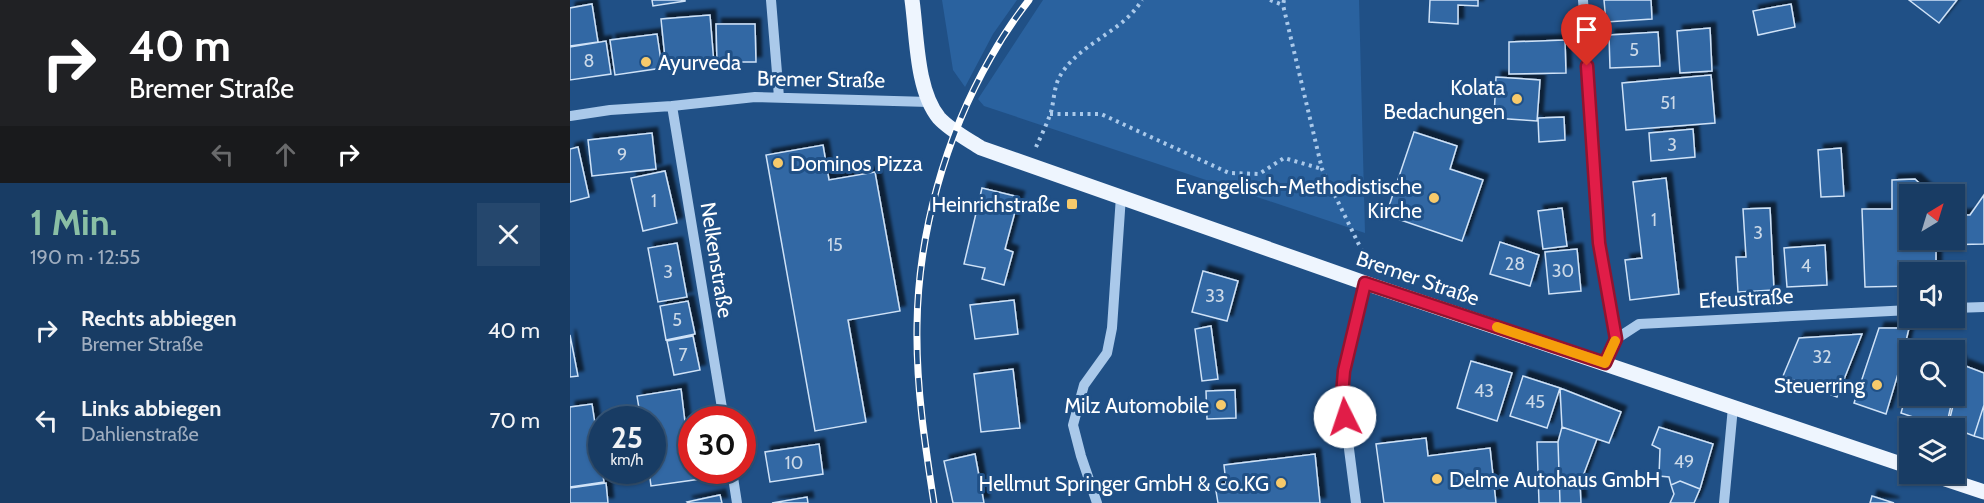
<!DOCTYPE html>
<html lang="de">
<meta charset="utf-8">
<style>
:root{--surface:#183c64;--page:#25476d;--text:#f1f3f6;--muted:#9fadbf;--line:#365678;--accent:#8abfa5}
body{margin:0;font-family:Cabin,sans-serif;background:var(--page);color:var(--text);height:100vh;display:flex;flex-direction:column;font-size:22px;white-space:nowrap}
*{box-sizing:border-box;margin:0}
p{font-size:20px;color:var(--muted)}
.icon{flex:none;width:33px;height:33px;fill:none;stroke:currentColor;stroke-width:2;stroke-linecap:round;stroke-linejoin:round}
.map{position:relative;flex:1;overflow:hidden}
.side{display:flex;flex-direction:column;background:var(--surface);width:570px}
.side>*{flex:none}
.guide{background:#202124;color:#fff;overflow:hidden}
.needle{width:39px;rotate:38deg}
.fabs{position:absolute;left:1329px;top:184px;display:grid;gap:12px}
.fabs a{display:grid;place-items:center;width:66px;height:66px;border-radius:0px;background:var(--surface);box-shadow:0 2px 4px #0004,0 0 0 2px var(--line);font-size:30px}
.speed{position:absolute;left:18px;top:406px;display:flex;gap:12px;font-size:30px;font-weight:700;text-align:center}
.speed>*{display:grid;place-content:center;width:78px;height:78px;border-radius:50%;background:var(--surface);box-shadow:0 2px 4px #0004,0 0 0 2px var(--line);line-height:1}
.speed small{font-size:15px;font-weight:400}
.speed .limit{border:9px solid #d22;background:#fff;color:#111}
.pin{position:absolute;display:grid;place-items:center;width:51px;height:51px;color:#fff;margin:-62px -26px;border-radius:50% 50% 50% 0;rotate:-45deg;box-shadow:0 0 6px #0007}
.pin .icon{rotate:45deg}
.me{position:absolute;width:66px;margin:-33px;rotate:356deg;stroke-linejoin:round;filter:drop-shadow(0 0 4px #0008)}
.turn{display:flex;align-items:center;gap:21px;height:126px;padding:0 30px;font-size:27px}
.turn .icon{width:78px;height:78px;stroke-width:2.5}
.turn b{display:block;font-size:42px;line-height:51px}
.lanes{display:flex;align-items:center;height:57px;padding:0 30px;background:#0003;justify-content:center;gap:30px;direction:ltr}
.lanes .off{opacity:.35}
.round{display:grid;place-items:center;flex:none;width:63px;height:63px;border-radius:0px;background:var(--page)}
.headline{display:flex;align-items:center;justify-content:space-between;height:102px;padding:0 30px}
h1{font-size:36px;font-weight:800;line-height:45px;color:var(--accent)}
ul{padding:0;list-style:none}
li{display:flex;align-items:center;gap:18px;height:90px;padding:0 30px}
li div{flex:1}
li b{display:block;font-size:22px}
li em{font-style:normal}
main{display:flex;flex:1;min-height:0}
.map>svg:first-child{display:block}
.green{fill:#2a629f}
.building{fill:#3067a4;stroke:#cfe2f7;stroke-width:1.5;filter:url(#shadow)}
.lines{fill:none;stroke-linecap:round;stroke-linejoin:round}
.path{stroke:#aac9ea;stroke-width:4;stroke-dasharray:3 4.5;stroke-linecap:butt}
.minor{stroke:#aac9ea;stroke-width:10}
.major{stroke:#eef5fe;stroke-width:15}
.rail-casing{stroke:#fff;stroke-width:7}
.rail{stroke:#205086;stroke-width:4.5;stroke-dasharray:14;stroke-linecap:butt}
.route-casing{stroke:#92132f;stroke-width:15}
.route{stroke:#e11d48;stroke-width:10}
.slow{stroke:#f59e0b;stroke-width:10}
.poi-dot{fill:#f7ca6b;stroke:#205086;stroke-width:2}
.labels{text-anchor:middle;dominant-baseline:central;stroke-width:6;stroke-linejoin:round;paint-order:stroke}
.number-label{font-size:18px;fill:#cbd9e8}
.poi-label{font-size:21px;fill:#fff;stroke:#205086;text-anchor:end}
.street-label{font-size:21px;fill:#fff;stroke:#205086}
</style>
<main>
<section class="side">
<div class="guide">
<div class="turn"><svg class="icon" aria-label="right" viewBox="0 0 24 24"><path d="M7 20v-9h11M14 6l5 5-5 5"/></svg><div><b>40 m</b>Bremer Straße</div></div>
<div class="lanes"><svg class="icon off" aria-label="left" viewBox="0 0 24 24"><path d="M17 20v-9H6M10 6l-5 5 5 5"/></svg><svg class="icon off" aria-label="ahead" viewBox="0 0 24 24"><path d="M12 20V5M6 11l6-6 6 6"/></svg><svg class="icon" aria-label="right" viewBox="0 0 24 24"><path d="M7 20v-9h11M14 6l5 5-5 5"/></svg></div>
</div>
<div class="headline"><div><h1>1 Min.</h1><p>190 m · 12:55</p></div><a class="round"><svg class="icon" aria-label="close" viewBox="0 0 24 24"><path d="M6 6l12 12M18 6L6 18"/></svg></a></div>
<ul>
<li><svg class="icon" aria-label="right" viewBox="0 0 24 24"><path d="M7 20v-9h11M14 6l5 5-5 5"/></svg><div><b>Rechts abbiegen</b><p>Bremer Straße</p></div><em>40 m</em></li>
<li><svg class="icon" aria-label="left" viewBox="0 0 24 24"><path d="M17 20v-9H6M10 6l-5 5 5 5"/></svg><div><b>Links abbiegen</b><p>Dahlienstraße</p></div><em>70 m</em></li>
</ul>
</section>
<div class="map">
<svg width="1414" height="503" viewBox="0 0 1414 503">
<defs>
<filter id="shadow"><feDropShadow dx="5.5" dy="-5.5" stdDeviation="1.5" flood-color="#0009"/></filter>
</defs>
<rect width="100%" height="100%" fill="#205086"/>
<path class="green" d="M372,0h75l-24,34 -28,53 -12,-17z
M473,0h316l6,233 -381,-127 -6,-7z"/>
<path class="building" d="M82,0h33v1l-32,5z
M860,0h48v6l-20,-1v19l-29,-2z
M1034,0h47l1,19 -46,3z
M1339,0h48l-18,23z
M22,4l6,38 -28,4v-38z
M1221,4l4,23 -37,8 -5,-24z
M140,15l4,49 -48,4 -5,-49z
M146,24h39l1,38h-39z
M1140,28l2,43 -32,2 -3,-42z
M1088,32l2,34 -50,2 -1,-33z
M87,34l5,34 -47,7 -5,-35z
M995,40l1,33 -57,1v-32z
M36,41l5,33 -41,6v-33z
M1141,75l4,48 -89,7 -4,-47z
M926,77l44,3 -3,41 -43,-3z
M994,117l1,23 -26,2 -1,-24z
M1123,129l2,28 -44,4 -2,-28z
M844,132l43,14 -7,23 33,11 -21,61 -76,-26z
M82,133l4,36 -64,7 -4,-36z
M253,145l6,35 46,-8 25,139 -52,9 18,102 -51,9 -49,-276z
M8,147l11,50 -19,5v-53z
M1271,148l3,48 -23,1 -3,-47z
M95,171l12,52 -34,8 -12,-53z
M1096,178l13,116 -49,6 -5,-40 17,-2 -9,-76z
M1345,179l17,16h-22v45h44v-25h16l14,-20v49l-48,1v28h-26v13l-45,1 -3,-78h30v-29z
M412,188l37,9 -14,52 8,3 -9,33 -22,-6 3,-11 -21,-4z
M992,208l5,38 -24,3 -5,-38z
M1200,208l4,82 -36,2 -2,-35h10l-3,-48z
M930,242l39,13 -9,31 -40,-12z
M107,243l10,54 -29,5 -10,-54z
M1255,245l2,40 -40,2 -3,-39z
M1007,249l4,42 -32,3 -4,-42z
M633,271l35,10 -11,40 -35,-9z
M444,300l4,34 -43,5 -5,-34z
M118,301l7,33 -29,6 -6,-34z
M641,326l7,53 -16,2 -7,-52z
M1309,328h30l-9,39 -14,47 -32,-11z
M1292,334l-25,63 -54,-21 16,-38z
M0,335l8,41 -8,1z
M123,336l7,34 -26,5 -7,-34z
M1384,360l7,2 -7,29z
M901,361l41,12 -15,48 -40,-13z
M1393,365l21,8v32l-10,31 -26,-10z
M443,369l7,59 -39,4 -7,-58z
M953,376l37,12 -13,40 -37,-12z
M1340,381v15h43l-7,32 -45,-15z
M990,388l61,24 -12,31 -47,-16z
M111,389l4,33 7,-1v50h22l1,6 -64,9 -2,-15h3v-51h-11l-4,-24z
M665,390l1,28 -29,1 -1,-28z
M22,404l12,78 -34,5v-80z
M1414,405v34l-10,-3z
M992,427l35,12 -17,45 1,19h-21l-2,-61z
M1089,427l54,17 -13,45 -20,-8 -9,4 -2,-8 -10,-1 1,-27 -8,-4z
M856,438l2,18 62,-8 6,55h-112l-8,-59z
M967,442h21l2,61h-21z
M249,444l4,30 -53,8 -5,-30z
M405,454l9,49h-31l-9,-42z
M745,454l5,49h-102l-3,-18 11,-1 -2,-19z
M1110,481l20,8 -6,14h-24l4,-9 -3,-9z
M36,483l2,20h-38v-15z
M150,495l2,8h-34l-1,-1z
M1302,496l22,7h-24z
M237,497l1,6h-36z"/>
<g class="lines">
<path class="path" d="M700,0l13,5
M714,0l-1,5 39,164 45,92v3
M480,114h51l128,59 30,1 25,-16 38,11
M466,147c5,-11 11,-23 15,-35 3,-11 3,-26 9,-36 19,-33 62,-43 82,-76"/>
<path class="minor" d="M201,0l8,97
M1013,0l16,243 17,96
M102,106l52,314
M0,116l40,-6 62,-4 83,-9 174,5
M1384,308l30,-1
M1035,363l11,-24 23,-15 271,-14
M162,471l5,32
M527,503l-16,-47 -8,-31 11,-40 23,-32 5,-25 9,-132
M786,503l-14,-108 2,-24 21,-88
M1154,503l9,-96"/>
<path class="major" d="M342,0c5,35 4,90 27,118 11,12 28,21 42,30l384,135 545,184
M1360,474l54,18"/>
<defs>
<path id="rail" d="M364,503c-9,-58 -18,-117 -17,-177 1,-92 28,-189 74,-269 11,-20 24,-39 38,-57"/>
</defs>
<use href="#rail" class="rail-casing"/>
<use href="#rail" class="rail"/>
</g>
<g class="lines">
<defs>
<path id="route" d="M775,417l-3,-22 2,-24 21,-88 240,80 11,-24 -17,-96 -12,-177"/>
</defs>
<use href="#route" class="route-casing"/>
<use href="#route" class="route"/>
<path class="slow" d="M927,327l108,36 10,-22"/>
</g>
<g class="poi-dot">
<circle cx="76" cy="62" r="6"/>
<circle cx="947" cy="99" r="6"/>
<circle cx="208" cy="163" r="6"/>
<circle cx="864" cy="198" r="6"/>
<rect x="496" y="198" width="12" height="12" rx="3"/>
<circle cx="1307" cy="385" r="6"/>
<circle cx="651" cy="405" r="6"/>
<circle cx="867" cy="479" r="6"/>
<circle cx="711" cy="483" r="6"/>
</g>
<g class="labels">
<g class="number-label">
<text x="1064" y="50">5</text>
<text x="19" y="61">8</text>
<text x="1098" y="103">51</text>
<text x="1102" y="145">3</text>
<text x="52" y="155">9</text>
<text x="84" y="201">1</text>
<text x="1084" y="220">1</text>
<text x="1188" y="233">3</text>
<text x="265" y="245">15</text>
<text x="945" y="264">28</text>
<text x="1236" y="266">4</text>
<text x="993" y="271">30</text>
<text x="98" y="272">3</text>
<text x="645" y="296">33</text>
<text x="107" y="320">5</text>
<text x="113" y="355">7</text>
<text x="1252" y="357">32</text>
<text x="914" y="391">43</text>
<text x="965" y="402">45</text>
<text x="1114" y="462">49</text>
<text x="224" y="463">10</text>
</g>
<g class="poi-label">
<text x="88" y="62" text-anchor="start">Ayurveda</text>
<text x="935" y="87">Kolata<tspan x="935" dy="24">Bedachungen</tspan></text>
<text x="220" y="163" text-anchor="start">Dominos Pizza</text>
<text x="852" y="186">Evangelisch-Methodistische<tspan x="852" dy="24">Kirche</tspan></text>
<text x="490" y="204">Heinrichstraße</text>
<text x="1295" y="385">Steuerring</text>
<text x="639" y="405">Milz Automobile</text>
<text x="879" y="479" text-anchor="start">Delme Autohaus GmbH</text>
<text x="699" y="483">Hellmut Springer GmbH &amp; Co.KG</text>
</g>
<g class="street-label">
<text transform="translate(251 79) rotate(1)">Bremer Straße</text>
<text transform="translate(147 260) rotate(81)">Nelkenstraße</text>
<text transform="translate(848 278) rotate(19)">Bremer Straße</text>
<text transform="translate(1176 298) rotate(-3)">Efeustraße</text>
</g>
</g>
</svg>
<div class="fabs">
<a><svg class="needle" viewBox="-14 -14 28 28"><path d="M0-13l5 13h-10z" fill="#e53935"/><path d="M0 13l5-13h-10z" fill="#9fadbf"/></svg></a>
<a><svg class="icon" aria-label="sound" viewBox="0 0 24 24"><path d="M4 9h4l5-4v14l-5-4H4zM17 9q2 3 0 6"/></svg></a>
<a><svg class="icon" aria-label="search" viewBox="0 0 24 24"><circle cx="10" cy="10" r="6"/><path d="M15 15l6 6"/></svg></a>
<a><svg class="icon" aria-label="layers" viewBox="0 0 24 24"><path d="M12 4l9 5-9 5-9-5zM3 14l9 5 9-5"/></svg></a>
</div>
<div class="speed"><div>25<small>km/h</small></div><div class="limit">30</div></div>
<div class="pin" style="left:1017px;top:66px;background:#d93025"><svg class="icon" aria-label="arrive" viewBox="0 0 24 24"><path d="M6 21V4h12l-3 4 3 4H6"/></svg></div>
<svg class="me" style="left:775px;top:417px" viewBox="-20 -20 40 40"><circle r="19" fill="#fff"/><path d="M0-13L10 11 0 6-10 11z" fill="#e11d48"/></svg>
</div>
</main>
